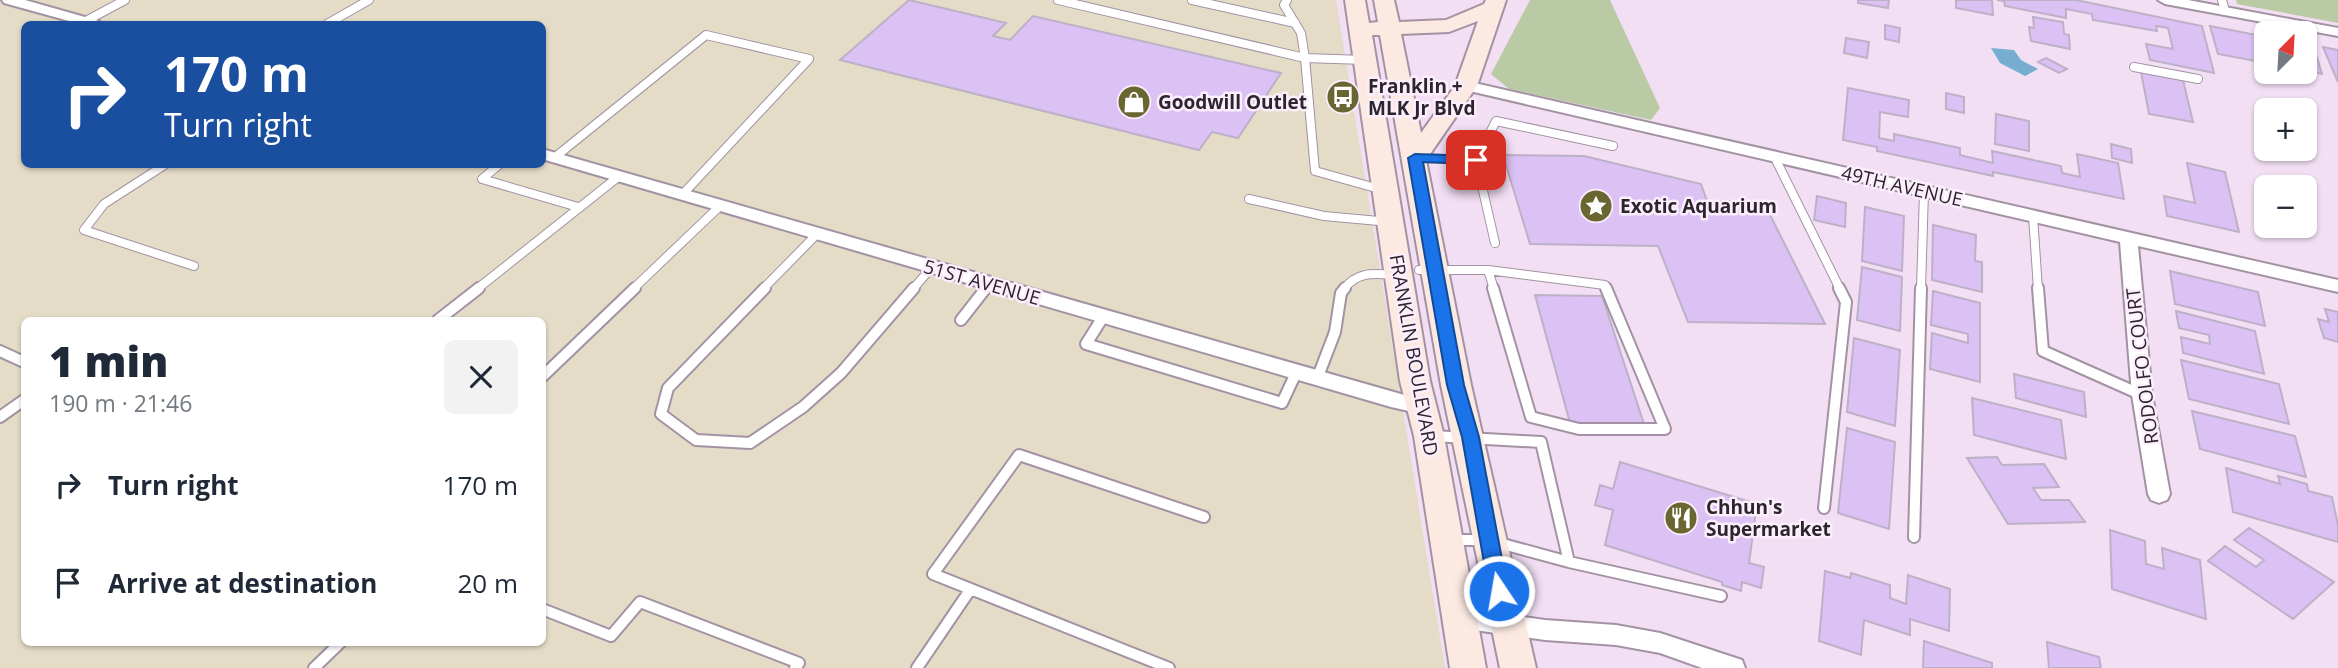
<!DOCTYPE html>
<meta charset="utf-8">
<style>
:root{--surface:#fff;--page:#f2f2f3;--text:#1f2937;--muted:#747a83}
body{margin:0;font-family:"Open Sans",sans-serif;background:var(--page);color:var(--text);height:100vh;display:flex;flex-direction:column;font-size:26px;white-space:nowrap}
*{box-sizing:border-box;margin:0}
p{font-size:23px;color:var(--muted)}
.icon{flex:none;width:38px;height:38px;fill:none;stroke:currentColor;stroke-width:2;stroke-linecap:round;stroke-linejoin:round}
.map{position:relative;flex:1;overflow:hidden}
.panel{position:absolute;left:21px;top:317px;width:525px;height:329px;display:flex;flex-direction:column;background:var(--surface);border-radius:10px;box-shadow:0 2px 5px #0004}
.panel>*{flex:none}
.top-card{position:absolute;left:21px;top:21px;width:525px;height:147px;border-radius:10px;box-shadow:0 2px 5px #0004;background:#1a4fa0;color:#fff;overflow:hidden}
.needle{width:46px;rotate:24deg}
.buttons{position:absolute;left:2254px;top:21px;display:grid;gap:14px}
.buttons a{display:grid;place-items:center;width:63px;height:63px;border-radius:10px;background:var(--surface);box-shadow:0 2px 5px #0004;font-size:35px}
.pin{position:absolute;display:grid;place-items:center;width:60px;height:60px;color:#fff;margin:-30px;border-radius:14px;box-shadow:0 4px 10px #0006}
.me{position:absolute;width:77px;margin:-38px;rotate:348deg;stroke-linejoin:round;filter:drop-shadow(0 0 5px #0008)}
.turn{display:flex;align-items:center;gap:24px;height:147px;padding:0 28px;font-size:32px}
.turn .icon{width:91px;height:91px;stroke-width:2.5}
.turn b{display:block;font-size:49px;line-height:60px}
.round{display:grid;place-items:center;flex:none;width:74px;height:74px;border-radius:10px;background:var(--page)}
.summary{display:flex;align-items:center;justify-content:space-between;height:119px;padding:0 28px}
h1{font-size:42px;font-weight:800;line-height:52px}
ul{padding:0;list-style:none}
li{display:flex;align-items:center;gap:21px;height:98px;padding:0 28px}
li div{flex:1}
li b{display:block;font-size:26px}
li em{font-style:normal}
.map>svg:first-child{display:block}
.commercial{fill:#e4dcc7;fill-rule:evenodd}
.green{fill:#bacaa4}
.water{fill:#77aecf}
.building{fill:#dbc1f4;stroke:#bcb1c7;stroke-width:2}
.lines{fill:none;stroke-linecap:round;stroke-linejoin:round}
.lane-far1-casing{stroke:#a392a4;stroke-width:10}
.lane-casing{stroke:#a392a4;stroke-width:14}
.street-casing{stroke:#a392a4;stroke-width:4}
.secondary-casing{stroke:#a392a4;stroke-width:4}
.lane-far1{stroke:#fff;stroke-width:8}
.lane{stroke:#fff;stroke-width:10}
.street{fill:#fff;fill-rule:evenodd}
.secondary{fill:#fce9e2;fill-rule:evenodd}
.route{fill:#1a73e8;stroke:#114b97;stroke-width:2}
.labels{text-anchor:middle;dominant-baseline:central;stroke-width:5;stroke-linejoin:round;paint-order:stroke}
.poi-label{font-size:19px;font-weight:bold;fill:#2b252c;stroke:#fdeefe;text-anchor:start}
.street-label{font-size:19px;fill:#2b252c;stroke:#fdeefe}
</style>
<div class="map">
<svg width="2338" height="668" viewBox="0 0 2338 668">
<rect width="100%" height="100%" fill="#f2dff4"/>
<path class="commercial" d="M0,0h1336l109,668h-1445zM24,24h518v140h-518zM24,320h518v322h-518z"/>
<path class="green" d="M1530,0h80l50,108 -9,12 -142,-31 -18,-15z
M2236,0h102v23l-101,-19z"/>
<path class="water" d="M1991,48l23,2 7,10 17,9 -13,7 -25,-13z"/>
<path class="building" d="M909,0l97,23 -13,13 17,4 23,-24 248,57 -43,65 -26,-6 -13,18 -359,-90z
M1858,0h31l-1,8 -30,-5z
M1956,0h36l1,15 -37,-7z
M1997,0h79l126,26 12,47 -64,-13 -4,-16 27,5 -5,-21 -12,-2 1,5 -64,-11 -1,-6 -26,-5v9l-61,-12 -1,-5z
M2033,17l30,5 1,12 5,1 1,14 -39,-8 -2,-14 5,1z
M1885,25l15,3 -1,14 -14,-3z
M2210,26l47,9 9,28 -48,-9z
M1846,38l23,4 -2,16 -23,-5z
M2305,44l8,1 9,29 -17,-4z
M2323,47l15,3v32z
M2046,58l21,11 -8,4 -21,-11z
M2141,72l42,8 10,42 -44,-8z
M1848,88l61,12 -1,17 -28,-5 -1,26 15,3v-7l66,14v7l33,8 -1,-12 69,15 1,7 18,4 -3,-23 41,9 6,36 -131,-27v4l-116,-25v-4l-34,-7z
M1946,93l18,4v16l-18,-4z
M1996,114l33,7v30l-34,-7z
M2111,144l20,5 1,14 -20,-5z
M1503,155l81,1 117,28 6,17h56l62,123 -137,-2 -30,-76 -128,-2z
M2187,163l38,9 14,60 -72,-16 -3,-20 31,7z
M1817,196l29,7 -1,24 -31,-7z
M1865,207l39,9 -2,55 -40,-10z
M1933,225l43,10 -1,26 7,1v30l-50,-12z
M1862,267l40,10 -2,54 -43,-11z
M2170,271l88,21 7,34 -90,-22z
M1933,291l47,12v79l-50,-13 2,-36 36,10v-9l-37,-9z
M1535,295l67,1 42,128 -74,-1z
M2325,309l13,3v30l-14,-4 -6,-19 11,3z
M2176,311l79,20 9,43 -81,-21 -2,-16 29,7 -1,-9 -30,-7z
M1854,338l46,12 -5,76 -48,-14z
M2181,360l98,24 10,40 -100,-25z
M2014,374l70,18 2,25 -70,-19z
M1972,398l89,22 5,39 -92,-24z
M2192,411l103,25 11,41 -106,-28z
M1847,428l48,14 -6,87 -51,-16z
M1997,457l5,8 42,-1 15,23 -26,1 8,12h28l16,22 -77,2 -41,-66z
M1620,462l137,42 -8,59 15,4 -3,21 -19,-6 -1,9 -19,-6v-3l-117,-37 8,-35 -18,-5 5,-20 13,4z
M2226,468l54,16 -2,-8 29,8 1,7 24,6 6,28v17l-105,-30z
M2249,528l85,54 -41,37 -85,-58 17,-15 31,21 8,-7 -30,-20z
M2110,530l35,11 1,23 18,5 -2,-21 38,12 6,59 -94,-30z
M1825,571l25,7 1,-5 39,12v13l16,6 2,-29 42,14 -1,42 -39,-12v16l-46,-15 -3,35 -42,-14z
M1924,641l68,22v5h-69z
M2047,642l52,15 2,11h-52z"/>
<g class="lines">
<defs>
<path id="lane-far1" d="M1058,0l247,58 10,113 68,19
M1192,0l103,23
M1287,0l-3,5 17,28 4,25 60,2
M2222,0l3,11
M84,22l41,-22
M327,24l42,-24
M2134,67l64,12
M1774,156l66,133
M554,158l152,-123 103,24 -127,136
M1417,158l59,2
M166,164l-62,40 -20,26 110,36
M500,164l-18,15 96,28
M1249,199l75,17 66,6
M2033,216l5,73
M1495,243l-19,-83 20,-39 117,25
M1419,270h69
M1488,270l117,15 2,4
M1488,270l6,19
M477,289l141,-112
M633,289l87,-83
M763,289l54,-55
M913,289l19,-22
M985,289l4,-5
M1344,289c14,-19 32,-15 54,-14
M1921,289l3,-98"/>
<path id="lane" d="M765,288l-97,100 -7,26 35,26 54,3 53,-36 38,-34 73,-85
M1493,288l38,129 48,12h86l-59,-141
M2038,288l5,63 99,44
M1103,317l-17,27 196,59 14,-30
M438,320l41,-32
M961,320l25,-32
M0,351l24,11
M542,377l93,-89
M1317,379l18,-47 6,-39 4,-5
M0,417l24,-17
M1432,436l109,6 28,120 152,34
M1824,508l22,-206 -7,-14
M1914,537l7,-249
M1452,540h36l81,22
M542,609l69,27 29,-34 159,61 -4,5
M314,668l27,-26
M917,668l53,-78
M1169,668l-236,-94 86,-119 185,62"/>
<path id="street" d="M2,0h23l74,21 2,3h-21l-76,-21z
M2158,0h30l150,28v8l-173,-32z
M1466,81l872,199v12l-200,-46 14,149 18,99 -3,6 -8,3 -8,-3 -3,-6 -16,-99 -12,-153 -659,-153 -3,-3z
M542,149l880,251 7,2 3,5 -3,5 -7,2 -31,-7 -849,-248z
M1460,608l85,12 71,5 44,8 82,27 3,8h-43l-42,-15 -44,-8 -71,-5 -85,-12 -8,-3 -4,-7 4,-7z"/>
<path id="secondary" d="M1345,0h20l4,23 9,-1 -4,-22h20l5,22 47,-2 38,-16 2,-4h20l-29,86 -51,74 45,225 65,283h-36l-59,-283 -61,-350h-8l58,346 14,55 42,232h-36l-36,-232 -14,-55zM1478,21l-23,65 -34,47 -20,-99 48,-2z"/>
</defs>
<use href="#lane-far1" class="lane-far1-casing"/>
<use href="#lane" class="lane-casing"/>
<use href="#street" class="street-casing"/>
<use href="#secondary" class="secondary-casing"/>
<use href="#lane-far1" class="lane-far1"/>
<use href="#lane" class="lane"/>
<use href="#street" class="street"/>
<use href="#secondary" class="secondary"/>
</g>
<path class="route" d="M1415,154l61,2 7,4 -7,4 -53,-2 41,223 15,52 29,154 -2,6 -7,2 -7,-2 -3,-6 -27,-154 -15,-52 -39,-227z"/>
<defs>
<symbol id="bus-disc" viewBox="-11 -11 22 22"><circle r="9.5" fill="#6a6632" stroke="#fdeefe"/><path d="M-5-6H5V4H4V6H2V4H-2V6H-4V4H-5ZM-3.5-4V0h7V-4ZM-3.5 1.2v1.5H-2V1.2ZM2 1.2v1.5H3.5V1.2Z" fill="#fff"/></symbol>
<symbol id="shop-disc" viewBox="-11 -11 22 22"><circle r="9.5" fill="#6a6632" stroke="#fdeefe"/><path d="M-5-2.5h2.3a2.7 3.5 0 0 1 5.4 0H5L5.5 6h-11ZM-1.5-2.5h3a1.5 2.3 0 0 0-3 0Z" fill="#fff"/></symbol>
<symbol id="sight-disc" viewBox="-11 -11 22 22"><circle r="9.5" fill="#6a6632" stroke="#fdeefe"/><path d="M0-6L1.8-2.2L6-1.7L2.9 1.2L3.7 5.4L0 3.3L-3.7 5.4L-2.9 1.2L-6-1.7L-1.8-2.2Z" fill="#fff"/></symbol>
<symbol id="restaurant-disc" viewBox="-11 -11 22 22"><circle r="9.5" fill="#6a6632" stroke="#fdeefe"/><path d="M-5-6h1v4h1v-4h1v4h1v-4h1v5L-1.5 .5V6h-2V.5L-5-1ZM5-6V6H3V1.5H1.5Q1.5-4 5-6Z" fill="#fff"/></symbol>
</defs>
<g fill-rule="evenodd">
<use href="#bus-disc" x="1324" y="78" width="38" height="38"/>
<use href="#shop-disc" x="1115" y="83" width="38" height="38"/>
<use href="#sight-disc" x="1577" y="187" width="38" height="38"/>
<use href="#restaurant-disc" x="1662" y="499" width="38" height="38"/>
</g>
<g class="labels">
<g class="poi-label">
<text x="1368" y="86">Franklin +<tspan x="1368" dy="22">MLK Jr Blvd</tspan></text>
<text x="1158" y="102">Goodwill Outlet</text>
<text x="1620" y="206">Exotic Aquarium</text>
<text x="1706" y="507">Chhun's<tspan x="1706" dy="22">Supermarket</tspan></text>
</g>
<g class="street-label">
<text transform="translate(1902 186) rotate(13)">49TH AVENUE</text>
<text transform="translate(982 282) rotate(16)">51ST AVENUE</text>
<text transform="translate(1414 355) rotate(80)">FRANKLIN BOULEVARD</text>
<text transform="translate(2142 366) rotate(-97)">RODOLFO COURT</text>
</g>
</g>
</svg>
<div class="buttons">
<a><svg class="needle" viewBox="-14 -14 28 28"><path d="M0-13l5 13h-10z" fill="#e53935"/><path d="M0 13l5-13h-10z" fill="#747a83"/></svg></a>
<a>+</a>
<a>−</a>
</div>
<div class="pin" style="left:1476px;top:160px;background:#d93025"><svg class="icon" aria-label="arrive" viewBox="0 0 24 24"><path d="M6 21V4h12l-3 4 3 4H6"/></svg></div>
<svg class="me" style="left:1499px;top:591px" viewBox="-20 -20 40 40"><circle r="17" fill="#1a73e8" stroke="#fff" stroke-width="3"/><path d="M0-11L8 9 0 5-8 9z" fill="#fff"/></svg>
<div class="top-card">
<div class="turn"><svg class="icon" aria-label="right" viewBox="0 0 24 24"><path d="M7 20v-9h11M14 6l5 5-5 5"/></svg><div><b>170 m</b>Turn right</div></div>
</div>
<section class="panel">
<div class="summary"><div><h1>1 min</h1><p>190 m · 21:46</p></div><a class="round"><svg class="icon" aria-label="close" viewBox="0 0 24 24"><path d="M6 6l12 12M18 6L6 18"/></svg></a></div>
<ul>
<li><svg class="icon" aria-label="right" viewBox="0 0 24 24"><path d="M7 20v-9h11M14 6l5 5-5 5"/></svg><div><b>Turn right</b></div><em>170 m</em></li>
<li><svg class="icon" aria-label="arrive" viewBox="0 0 24 24"><path d="M6 21V4h12l-3 4 3 4H6"/></svg><div><b>Arrive at destination</b></div><em>20 m</em></li>
</ul>
</section>
</div>
